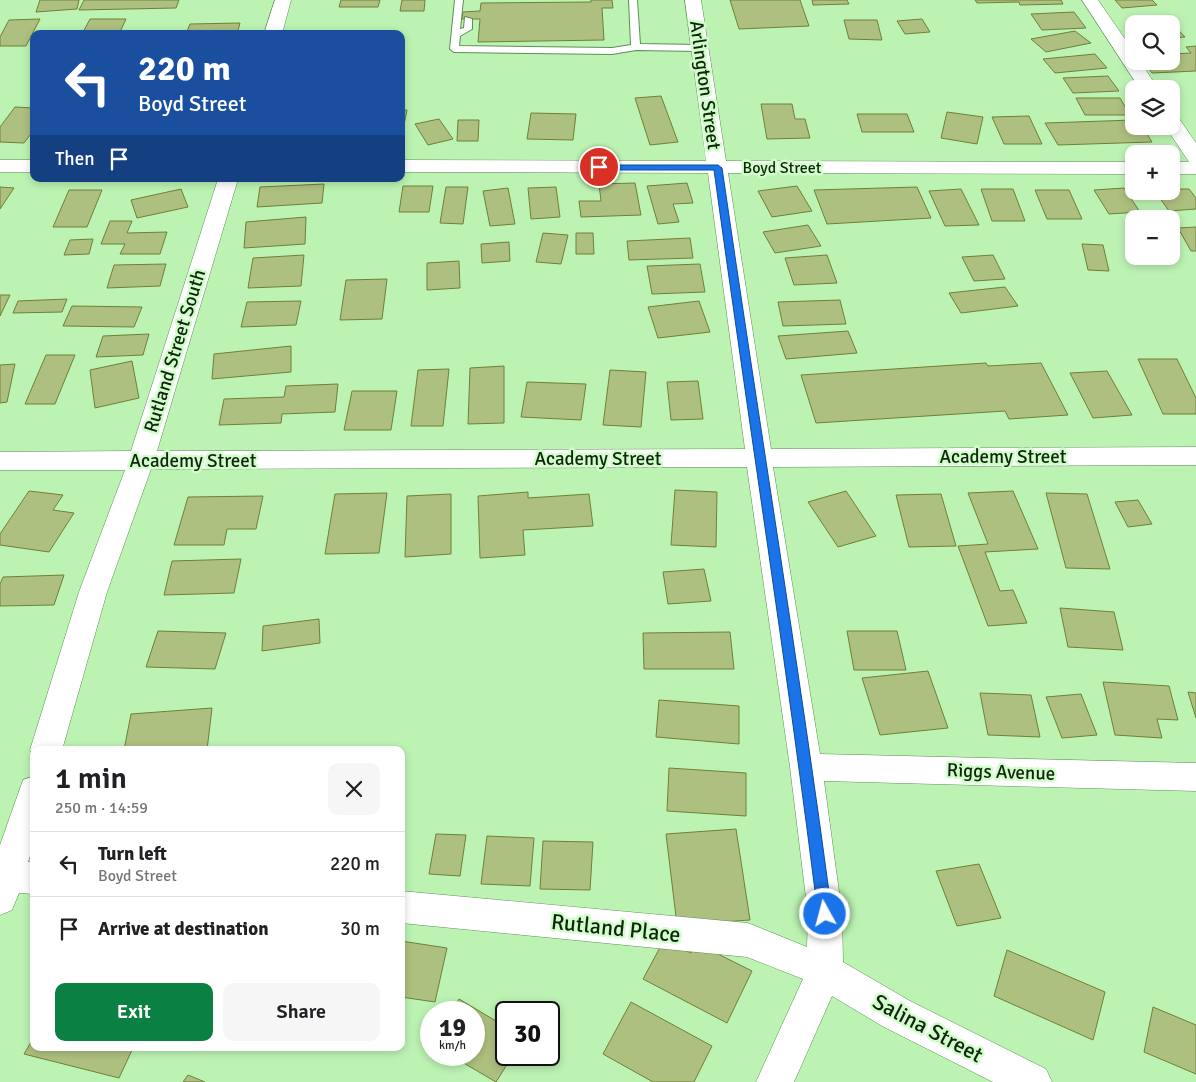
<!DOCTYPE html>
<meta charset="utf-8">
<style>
:root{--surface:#fff;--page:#f6f6f6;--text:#202124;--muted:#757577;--line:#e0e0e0;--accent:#0b8043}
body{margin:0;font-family:Signika,sans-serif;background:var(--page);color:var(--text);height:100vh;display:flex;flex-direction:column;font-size:19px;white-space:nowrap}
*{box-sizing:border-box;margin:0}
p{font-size:16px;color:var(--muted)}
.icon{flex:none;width:28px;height:28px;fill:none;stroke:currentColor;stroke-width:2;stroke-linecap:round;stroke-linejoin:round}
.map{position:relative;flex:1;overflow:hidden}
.sheet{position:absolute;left:30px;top:746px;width:375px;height:305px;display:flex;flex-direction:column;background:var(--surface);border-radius:10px;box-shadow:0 2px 8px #0003}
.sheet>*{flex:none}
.top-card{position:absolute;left:30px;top:30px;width:375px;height:152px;border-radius:10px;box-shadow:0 2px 8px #0003;background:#1a4fa0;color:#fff;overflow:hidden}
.controls{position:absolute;left:1125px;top:15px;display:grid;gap:10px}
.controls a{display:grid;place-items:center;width:55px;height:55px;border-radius:10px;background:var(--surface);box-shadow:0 2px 8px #0003;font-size:25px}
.speed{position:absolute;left:420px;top:1001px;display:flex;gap:10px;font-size:25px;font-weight:700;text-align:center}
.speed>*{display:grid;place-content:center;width:65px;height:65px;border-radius:50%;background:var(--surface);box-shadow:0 2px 8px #0003;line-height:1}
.speed small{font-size:12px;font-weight:400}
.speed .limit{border:2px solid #111;border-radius:8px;background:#fff;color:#111}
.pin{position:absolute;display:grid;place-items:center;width:42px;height:42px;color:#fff;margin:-21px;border:2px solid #fff;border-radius:50%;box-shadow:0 1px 5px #0007}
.me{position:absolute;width:55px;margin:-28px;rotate:353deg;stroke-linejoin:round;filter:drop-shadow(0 0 4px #0008)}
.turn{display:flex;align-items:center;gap:18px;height:105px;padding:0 25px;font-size:22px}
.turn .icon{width:65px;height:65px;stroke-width:2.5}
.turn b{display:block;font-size:35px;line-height:42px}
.then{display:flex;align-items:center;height:48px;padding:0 25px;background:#0003;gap:10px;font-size:19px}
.round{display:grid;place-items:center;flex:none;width:52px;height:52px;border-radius:10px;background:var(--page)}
.overview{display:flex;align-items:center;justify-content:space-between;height:85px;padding:0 25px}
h1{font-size:30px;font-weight:600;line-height:38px}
.primary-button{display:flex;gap:10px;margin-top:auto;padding:10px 25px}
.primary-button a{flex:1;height:58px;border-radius:10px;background:var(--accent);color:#fff;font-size:20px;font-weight:600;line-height:58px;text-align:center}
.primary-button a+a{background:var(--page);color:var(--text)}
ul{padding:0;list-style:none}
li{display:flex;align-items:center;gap:15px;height:65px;padding:0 25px;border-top:1px solid var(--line)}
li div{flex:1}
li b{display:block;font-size:19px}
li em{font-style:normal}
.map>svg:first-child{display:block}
.building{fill:#aec07f;stroke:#6e8037}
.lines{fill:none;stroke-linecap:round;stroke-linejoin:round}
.lane-casing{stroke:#5c8f55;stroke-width:2}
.street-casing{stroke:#5c8f55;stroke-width:1}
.lane{fill:#fff;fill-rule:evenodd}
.street{fill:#fff;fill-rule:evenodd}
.route{fill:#1a73e8;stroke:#114b97}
.labels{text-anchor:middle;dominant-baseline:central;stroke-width:5;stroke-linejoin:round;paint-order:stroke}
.far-street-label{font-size:16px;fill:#10250d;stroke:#d1fdca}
.street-label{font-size:19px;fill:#10250d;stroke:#d1fdca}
.near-street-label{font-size:22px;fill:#10250d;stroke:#d1fdca}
</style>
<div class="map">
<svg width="1196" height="1082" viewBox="0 0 1196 1082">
<rect width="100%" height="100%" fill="#bcf3b3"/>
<path class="building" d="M40,0h39l-2,9 -41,3z
M84,0h95l-3,8 -97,2z
M341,0h39l-2,7h-39z
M402,0h23l-1,11h-24z
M591,0h21l1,8h-11l2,32 -126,2 2,-23h-18l1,-7 17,-1 1,-8 110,-1z
M730,0h70l9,26 -70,3z
M812,0h35l2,4 -36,1z
M975,0h86l2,4 -43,1 -1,-3 -42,1z
M1115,0h37l5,5 -35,3z
M1074,12l12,16 -44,2 -11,-16z
M1165,16l20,21 -14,1v-14h-30l-5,-7z
M40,19l-14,27h-26v-9l9,-17z
M90,19h36l-7,15h-37z
M922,19l8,13 -25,2 -8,-13z
M844,20h33l5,20 -33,-1z
M240,23l-3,11h-51l4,-10z
M1075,31l16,12 -45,9 -15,-13z
M1196,46v25l-44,2 -9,-12h28v-7l20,-1 -5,-6z
M1095,54l12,14 -52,5 -12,-14z
M1108,76l11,15 -46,2 -10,-15z
M661,96l17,46 -28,3 -15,-47z
M1076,98h44l10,17h-45z
M761,104h31l3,15h10l5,19 -43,1z
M15,107l19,1v22l-10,13 -24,-1v-15z
M401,110h6l-6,30z
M947,112l36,5 -6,27 -36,-6z
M531,113l45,1 -3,26 -46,-1z
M857,114h50l7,18h-52z
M1029,116l13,28h-38l-12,-27z
M439,119l14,20 -25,6 -13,-21z
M458,120h21l-1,21h-21z
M1134,120v6h8l10,16 -94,3 -13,-22z
M635,183l6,32 -60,2 -2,-16h22l-2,-17z
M687,183l6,20 -20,1 6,18 -21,2 -11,-38z
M324,184l-2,19 -65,4 3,-20z
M403,186h30l-4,26h-30z
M797,186l15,25 -40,6 -14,-26z
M0,187l14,1 -14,21z
M446,187h22l-5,37 -23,-1z
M556,187l4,30 -29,2 -3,-31z
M917,187l14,31 -104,6 -13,-34z
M508,188l7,36 -25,2 -7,-35z
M1124,188l16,24 -31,2 -15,-24z
M181,189l7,18 -51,11 -6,-18z
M961,189l18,36 -34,1 -16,-35z
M981,189h32l12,32h-33z
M1171,189h18l7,9v11l-27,2 -14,-20h16z
M69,190h33l-15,37h-34z
M1035,190h34l13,29h-35z
M306,217l-1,27 -61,4 2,-26z
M110,221h22l-5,12 40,-1 -7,22h-40l5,-10h-24z
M808,225l13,21 -46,7 -12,-21z
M1196,227v24h-5l-13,-23z
M543,233l25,2 -7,29 -25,-2z
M576,233h17l1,21h-18z
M690,238l3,20 -64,2 -2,-19z
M93,239l-4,15 -25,1 6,-15z
M509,242l1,19 -28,2 -1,-19z
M1082,244l21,1 6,26 -21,-1z
M304,255l-3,31 -53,2 5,-30z
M827,255l10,28 -43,2 -9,-27z
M993,255l12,24 -31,2 -12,-24z
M459,261l1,27 -33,2v-27z
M166,264l-6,22 -53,2 7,-23z
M700,264l5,28 -53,2 -5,-28z
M387,279l-5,40 -42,1 6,-40z
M1005,287l13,19 -57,7 -12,-20z
M0,295h10l-10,21z
M67,299l-5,13 -49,1 5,-12z
M840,300l6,24 -63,2 -5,-24z
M301,301l-5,24 -55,2 6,-25z
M699,301l11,31 -52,6 -10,-31z
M72,306l70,1 -8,20 -71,-1z
M848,331l9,22 -71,6 -8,-23z
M149,334l-6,21 -47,2 7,-21z
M291,346v26l-79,7 2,-25z
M46,355h29l-20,49h-30z
M1138,359h39l19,39v16h-33z
M132,361l7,37 -44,10 -5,-38z
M986,363l2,3 53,-3 27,52 -59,4 -4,-8 -189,12 -15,-48z
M15,364l-8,38 -7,1v-38z
M504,366v57l-36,1 2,-56z
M449,369l-6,57h-32l7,-56z
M610,370l36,2 -5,55 -38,-2z
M1107,371l25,44 -39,3 -23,-45z
M698,381l5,38 -32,1 -4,-38z
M527,382l59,2 -5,36 -60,-3z
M338,384l-3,28 -53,2 -1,9 -62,2 5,-26 60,-2 2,-11z
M352,391h45l-6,39h-47z
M675,490l42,2 -1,55 -45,-2z
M29,491l34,4 -10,15 21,3 -25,39 -49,-7v-11z
M846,491l30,45 -38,11 -30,-45z
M1013,491l25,58 -53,3 15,39 13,-1 14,33 -39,3 -30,-80 30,-2 -20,-51z
M528,492v6l61,-4 4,32 -70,4 2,25 -45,3 -2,-62z
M387,493l-8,60 -54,1 10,-60z
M1046,493l41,1 23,75 -44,-1z
M451,494v60l-46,3 2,-61z
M941,494l15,52 -47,1 -13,-52z
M263,496l-7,33h-29l-3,16h-50l14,-48z
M1138,500l14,24 -24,3 -13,-25z
M241,559l-7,34 -70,2 8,-34z
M704,569l7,32 -43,3 -5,-32z
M64,575l-10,30 -54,1v-22l3,-7z
M1060,608l54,4 9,38 -55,-3z
M319,619l1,24 -58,8 1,-25z
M158,631l68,2 -11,36 -69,-2z
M847,631h50l9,39h-52z
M730,632l4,37h-90l-1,-36z
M928,671l20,57 -68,7 -18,-57z
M1103,682l66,4 9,34 -21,-1 5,19 -47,-3z
M1188,692l8,1v25z
M980,693l51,2 9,42 -52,-2z
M1081,694l16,41 -35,3 -16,-41z
M659,700l80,6v38l-83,-7z
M212,708l-5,42h-83l7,-36z
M669,768l77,5v43l-79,-5z
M736,829l14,91 -73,5 -11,-91z
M436,834l30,1 -6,41 -31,-2z
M487,836l47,2 -4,48 -49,-2z
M543,841l50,1 -3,48 -50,-1z
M979,864l22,54 -44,8 -21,-55z
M664,940l27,13 5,-10 56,28 -25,52 -84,-44z
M401,941l46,7 -12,54 -34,-5z
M1007,950l98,42 -12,48 -99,-44z
M459,999l47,28v28h7l-17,27 -46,-27h24v-43h-23z
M631,1002l81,44 -18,36h-41l-50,-28z
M1153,1007l43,18v49l-52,-22z
M34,1037v11h99l-14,30 -95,-24z
M188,1075l17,7h-22z"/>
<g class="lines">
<defs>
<path id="lane" d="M455,0h8l-3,29 4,-1 1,-11 7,2v10l-12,7 -1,10 153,2 19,-3 -2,-45h8l3,44 59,1 4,3 -4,3 -63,-1 -24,4 -158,-2 -4,-3z"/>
<path id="street" d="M275,0h16l-9,34h-18z
M685,0h16l25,161 408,1v12l-406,-1 43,276 425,-2v18l-423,2 47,287 376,9v28l-372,-10 18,133 1,48 67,39 136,68 6,13h-59l-109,-55 -52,-31 -38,86h-38l47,-103 -56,-22 -346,-34v-32l347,32 59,24 1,-33 -18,-147 -43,-300 -596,2 -44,123 -45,158h-28v7l-4,-7 49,-158 46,-122h-125v-18l131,-1 87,-272h20l-81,272 588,-2 -37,-276 -307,-1v-12l305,1z
M1082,0h16l36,52v9h6l18,28h-18z
M1171,115l7,2 18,26v31h-25v-12h18l-24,-36h6z
M0,160h34v12h-34z
M34,776v68l-6,18h6v32l-15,-1 -7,17 -12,5v-70l23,-65z"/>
</defs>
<use href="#lane" class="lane-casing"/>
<use href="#street" class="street-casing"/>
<use href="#lane" class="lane"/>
<use href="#street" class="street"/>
</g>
<path class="route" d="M596,165h122l4,3c36,249 77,497 110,746l-2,5 -5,2 -5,-2 -2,-5c-31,-248 -70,-496 -104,-744h-115l-4,-3z"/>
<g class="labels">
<g class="far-street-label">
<text x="782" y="168">Boyd Street</text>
</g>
<g class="street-label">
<text transform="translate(705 85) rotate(82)">Arlington Street</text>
<text transform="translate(175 351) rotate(-73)">Rutland Street South</text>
<text x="1003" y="457">Academy Street</text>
<text x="598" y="459">Academy Street</text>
<text x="193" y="461">Academy Street</text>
<text transform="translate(1001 772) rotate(2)">Riggs Avenue</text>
</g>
<g class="near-street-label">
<text transform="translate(616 928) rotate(6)">Rutland Place</text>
<text transform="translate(928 1028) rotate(28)">Salina Street</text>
</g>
</g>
</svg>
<div class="controls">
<a><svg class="icon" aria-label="search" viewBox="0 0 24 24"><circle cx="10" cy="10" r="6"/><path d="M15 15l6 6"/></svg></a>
<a><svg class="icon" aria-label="layers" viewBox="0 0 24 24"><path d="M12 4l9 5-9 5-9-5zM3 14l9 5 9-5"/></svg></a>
<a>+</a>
<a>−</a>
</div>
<div class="speed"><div>19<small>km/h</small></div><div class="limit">30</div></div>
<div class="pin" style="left:599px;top:167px;background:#d93025"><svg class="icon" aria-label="arrive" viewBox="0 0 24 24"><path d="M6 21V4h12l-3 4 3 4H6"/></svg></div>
<svg class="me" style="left:825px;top:914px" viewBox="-20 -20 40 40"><circle r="17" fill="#1a73e8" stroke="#fff" stroke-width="3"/><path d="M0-11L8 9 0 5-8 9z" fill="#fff"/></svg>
<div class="top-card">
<div class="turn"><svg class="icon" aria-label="left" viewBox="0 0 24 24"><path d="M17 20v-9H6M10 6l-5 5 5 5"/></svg><div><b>220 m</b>Boyd Street</div></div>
<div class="then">Then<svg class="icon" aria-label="arrive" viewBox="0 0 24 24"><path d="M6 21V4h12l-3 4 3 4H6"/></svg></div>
</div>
<section class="sheet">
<div class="overview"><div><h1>1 min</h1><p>250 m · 14:59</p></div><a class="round"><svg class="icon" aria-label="close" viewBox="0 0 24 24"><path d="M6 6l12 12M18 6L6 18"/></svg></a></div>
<ul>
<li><svg class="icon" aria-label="left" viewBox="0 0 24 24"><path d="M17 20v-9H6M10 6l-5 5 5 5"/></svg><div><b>Turn left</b><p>Boyd Street</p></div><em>220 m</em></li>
<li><svg class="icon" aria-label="arrive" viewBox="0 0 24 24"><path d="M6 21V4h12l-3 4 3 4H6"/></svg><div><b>Arrive at destination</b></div><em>30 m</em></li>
</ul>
<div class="primary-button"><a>Exit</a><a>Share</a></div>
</section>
</div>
